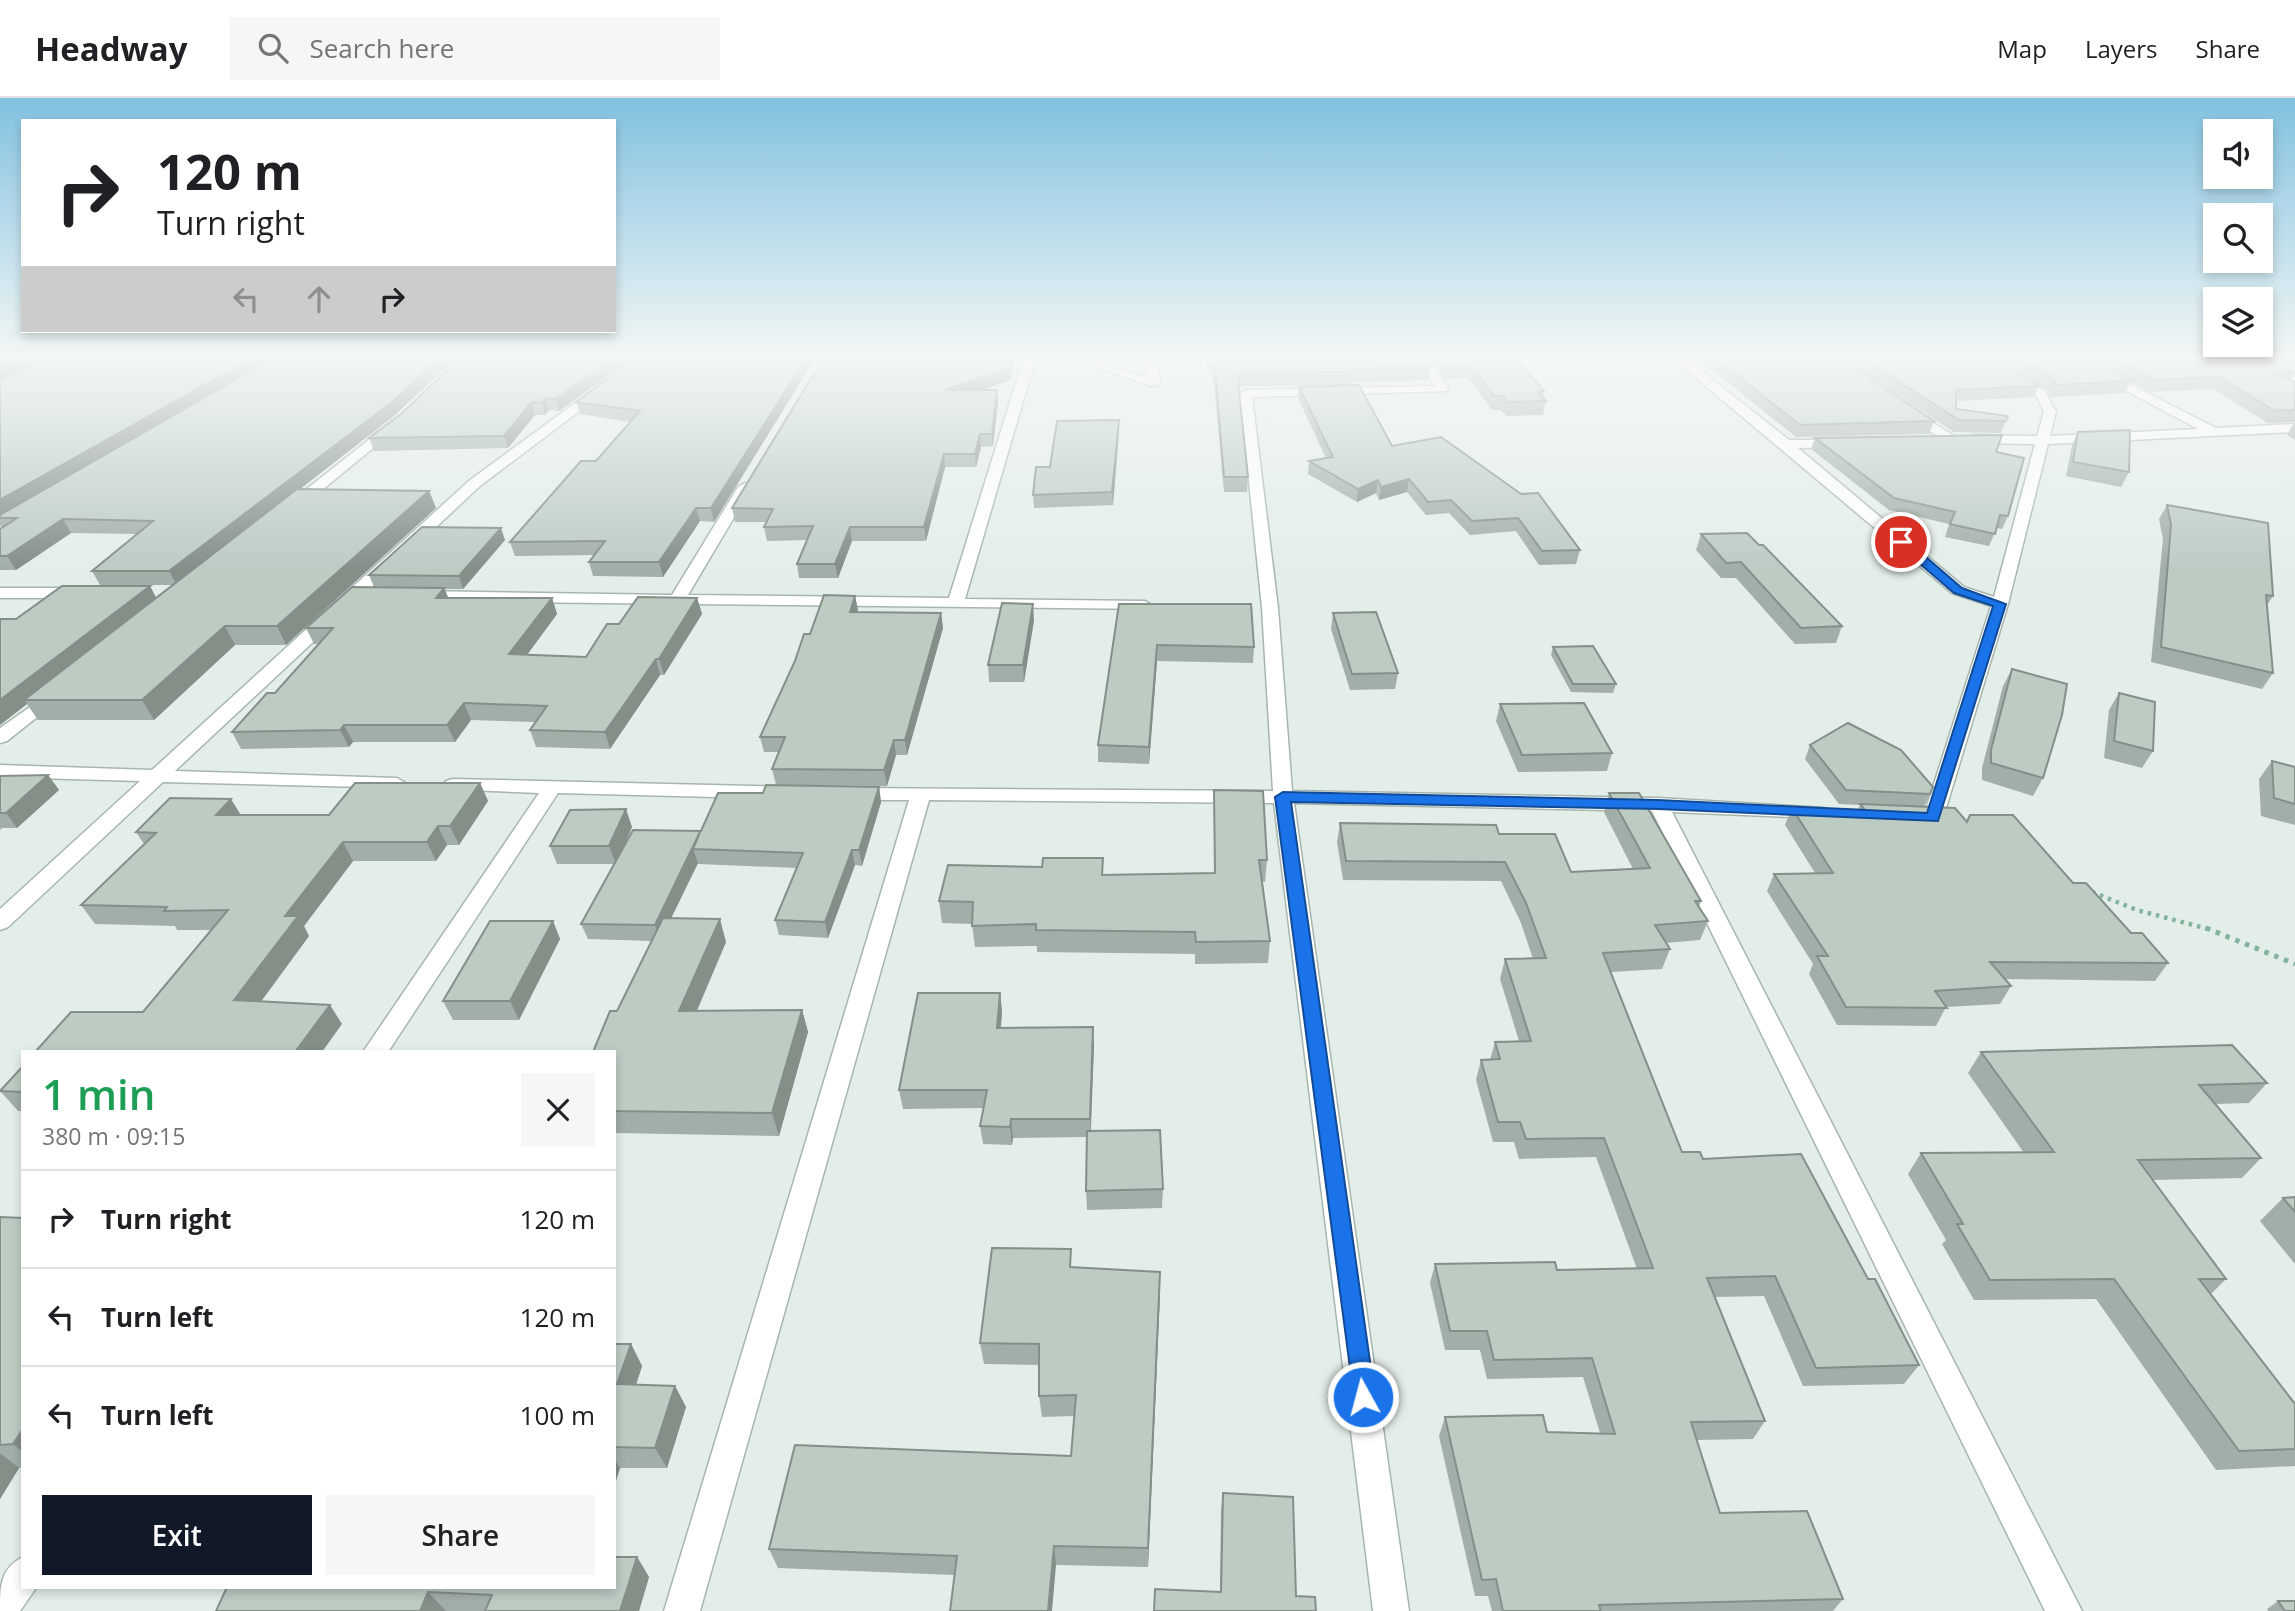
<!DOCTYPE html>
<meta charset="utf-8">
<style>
:root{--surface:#fff;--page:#f6f6f6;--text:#202124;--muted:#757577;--line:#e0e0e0;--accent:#111827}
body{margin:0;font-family:"Open Sans",sans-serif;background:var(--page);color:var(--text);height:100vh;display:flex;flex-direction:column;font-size:26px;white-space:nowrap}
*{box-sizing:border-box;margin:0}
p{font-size:23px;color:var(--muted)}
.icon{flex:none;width:38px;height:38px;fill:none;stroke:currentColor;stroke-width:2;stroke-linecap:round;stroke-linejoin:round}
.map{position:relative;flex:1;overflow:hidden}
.details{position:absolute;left:21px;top:952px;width:595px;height:539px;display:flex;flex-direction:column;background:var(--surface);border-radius:0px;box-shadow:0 4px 10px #0003}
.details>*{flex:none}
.banner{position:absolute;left:21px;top:21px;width:595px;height:214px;border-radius:0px;box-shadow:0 4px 10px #0003;background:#fff;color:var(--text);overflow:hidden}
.buttons{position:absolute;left:2203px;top:21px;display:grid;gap:14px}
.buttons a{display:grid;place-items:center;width:70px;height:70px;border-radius:0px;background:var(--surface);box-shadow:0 4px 10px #0003;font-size:35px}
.pin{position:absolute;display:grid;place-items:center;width:60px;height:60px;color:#fff;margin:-30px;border:4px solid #fff;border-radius:50%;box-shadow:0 2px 7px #0007}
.me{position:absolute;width:77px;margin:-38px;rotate:353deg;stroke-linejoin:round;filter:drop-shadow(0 0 5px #0008)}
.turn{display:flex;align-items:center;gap:24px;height:147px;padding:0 21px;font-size:32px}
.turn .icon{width:91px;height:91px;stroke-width:2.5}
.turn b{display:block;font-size:49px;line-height:60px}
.lanes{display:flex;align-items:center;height:66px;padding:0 21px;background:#0003;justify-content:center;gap:35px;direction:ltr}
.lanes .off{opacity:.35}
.round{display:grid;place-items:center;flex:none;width:74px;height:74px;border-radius:0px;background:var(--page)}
.head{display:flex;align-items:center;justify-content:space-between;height:119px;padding:0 21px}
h1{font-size:42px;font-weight:600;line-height:52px;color:#1e9e55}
.primary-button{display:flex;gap:14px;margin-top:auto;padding:14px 21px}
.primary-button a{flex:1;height:80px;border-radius:0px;background:var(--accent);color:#fff;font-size:28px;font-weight:600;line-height:80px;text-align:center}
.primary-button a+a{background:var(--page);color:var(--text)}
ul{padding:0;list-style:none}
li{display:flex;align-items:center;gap:21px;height:98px;padding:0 21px;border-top:2px solid var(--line)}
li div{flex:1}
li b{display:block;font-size:26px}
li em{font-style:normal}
header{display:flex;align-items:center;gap:42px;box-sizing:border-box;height:98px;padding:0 35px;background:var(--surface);border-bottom:2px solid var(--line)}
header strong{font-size:33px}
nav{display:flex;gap:38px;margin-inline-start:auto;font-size:24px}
.search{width:490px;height:63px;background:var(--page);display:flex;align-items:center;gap:18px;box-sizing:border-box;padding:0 24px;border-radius:0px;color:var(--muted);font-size:26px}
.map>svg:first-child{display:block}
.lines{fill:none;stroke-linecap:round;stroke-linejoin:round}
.minor-casing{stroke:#a6b6ae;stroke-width:3}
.path-far1{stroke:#83b29d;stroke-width:4.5;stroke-dasharray:3.5 5;stroke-linecap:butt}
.path{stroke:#83b29d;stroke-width:5;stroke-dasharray:4.5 6;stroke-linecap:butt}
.minor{fill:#fff;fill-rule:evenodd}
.wall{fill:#a2afa8}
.shaded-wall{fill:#848f88}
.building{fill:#bcccc3;stroke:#848f88;stroke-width:2}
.route{fill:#1a73e8;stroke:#114b97;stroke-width:2}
</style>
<header>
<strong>Headway</strong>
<div class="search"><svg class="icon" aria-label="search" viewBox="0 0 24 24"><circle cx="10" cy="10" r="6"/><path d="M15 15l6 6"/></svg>Search here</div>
<nav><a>Map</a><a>Layers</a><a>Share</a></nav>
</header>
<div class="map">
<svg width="2295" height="1513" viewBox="0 0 2295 1513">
<rect width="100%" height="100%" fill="#e4eee8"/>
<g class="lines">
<defs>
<path id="minor" d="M638,259h13l-171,129 -305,285 222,7 10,6 -3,4 -241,-6 -155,145 -8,3v-21l140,-128 -140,-4v-12l152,5 318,-290z
M1024,259h12l-71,242 180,2 8,5 -2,3 -729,-8 -8,-5 8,-5 250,4 66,-108 7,-4 7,4 -64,108 261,3z
M1067,259h16l65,21 -5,-21h11l7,27 -10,2z
M1416,259h11l22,32 -2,2 -195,6 26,211 14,183 366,7 166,10 3,4 -3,4 -7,2 -145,-6 410,799h-37l-393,-800 -358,-8 115,808h-36l-99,-808 -345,-3 -229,811h-36l245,-811h-57l-10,-6 10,-6 421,3 -11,-183 -22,-214 6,-4 189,-4z
M1671,259h13l105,83h56v6l-5,1 -42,1 166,139 30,10 41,-153 -62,-1 -6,-4 6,-4 64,1 7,-24 -8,-17 -65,-38h13l61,34 11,21 -6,24 148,-7 -135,-72h13l140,71 79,-4v8l-247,12 -40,160 -65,214 -10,6 -10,-6 68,-212 -39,-13z
M2234,259h15l46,20v7z
M1908,309l46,29v6h-8l-42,-28 -2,-3z
M390,325l10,3 -101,83h-10v-6z
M0,490h78l8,5 -8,5h-78z
M54,592l9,5 -3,4 -53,42 -7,2v-15z
M453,681l339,8 10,6 -10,6 -234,-6 -170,259h-25l176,-259 -93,-4 -3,-4 3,-4z
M23,1459v30l13,1 -16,23h-20c0,-24 0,-43 23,-54z"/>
</defs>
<use href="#minor" class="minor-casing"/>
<path class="path-far1" d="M2092,794l45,18 75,20"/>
<path class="path" d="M2206,830l89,36"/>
<use href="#minor" class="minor"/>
</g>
<path class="wall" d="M0,259h457l-62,58 -95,74 129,2 7,17 -150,137h-51l-81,75h-116l-11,-16 -27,21 16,-106 141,-21 16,-13h-73l-8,-14 45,-37 -66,-1 -55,37h-16v-41l2,-1 -2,-3z
M634,259l-75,54 -10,-1 -4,5h-10l-27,33 -134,3 -5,-13 33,-25z
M816,259l-102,165 -14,-1 -37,56 -70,-1 -4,-14 5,-7 -79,1 -5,-14 86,-81 35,-39 -51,-8 -4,-12z
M824,259h190l-3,23 -30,10h16l1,12 -5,44 -12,1 -5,20h-31l-19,74h-74l-14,37h-39l-2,-14 10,-24 -40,1 -3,-14 2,-5h-31l-3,-14z
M1204,259h219l7,10 -2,13 -76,2v3l40,61 188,104 -4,14 -37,1 -23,-34 -46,4 -21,-22 -23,2 -19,-23 -28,8 -3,-7 -19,9 -49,-28 1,-13 17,-3 -28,-60 1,-11 44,-2 -103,1 -1,3 9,88 -1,15h-23l-10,-109z
M1429,259h90l-1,4 26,30 -1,6 3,4 -3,14 -37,1 -5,-6h-9l-24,-32 -23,1z
M1696,259h142l96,64 -5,13 -133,3z
M1839,259h456v9h-14l14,6 -5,8 5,2v40l-27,1 -55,-34 -63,3 -19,-10 -6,11 -74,4 -5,-8 -50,-28 43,25 -5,11 -78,4v8l50,12 -5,12 -47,-1z
M1119,322v12l-6,73 -79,3 -1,-13 17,-28z
M2294,325h1v17l-8,-5z
M2078,334l51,40 -8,15 -55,-11 6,-31z
M1815,340l181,14 12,64 -6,13 -5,-1 -8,18 -44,-9 4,-13 -60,-14 -78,-61z
M2167,407l106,91 -6,9 6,68 -11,16 -111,-27 12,-123 -4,-20z
M1701,436l58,11 83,81 -6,17 -41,1 -59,-66h-15l-25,-28z
M505,442l-42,49h-18l3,9h104l5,16 -30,41 59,2 33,-33 78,-26 5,16 -38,61h-4l-50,74 -74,-2 -6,-17 5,-8 -64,-2 -16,22h-102l-4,5 -108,2 -9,-17 43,-39 44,-49h-5l-8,-16 68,-41 -5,-12z
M855,498l3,14 -1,2 84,1 2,15 -36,127h-11l-9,31 -111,-1 -4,-16 7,-17h-15l-4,-15 50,-103z
M1119,506l135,43 -1,16 -96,-2 -8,103 -51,-2v-17z
M1333,515l65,60 -3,16 -45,1 -19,-61z
M1034,522l-10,62h-35l-1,-17z
M1553,549l63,37 -3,9 -42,-1 -20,-37z
M2012,571l31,109 -10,18 -51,-16v-12l21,-82z
M2119,595l34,58 -11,17 -38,-10 5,-48z
M1500,606l112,49 -5,18 -89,1 -22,-51z
M1810,647l120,49 -6,12 42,15 4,-6 103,68 58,50 37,30 -13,18 -149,-2 5,7 -11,18 -54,3 -10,19 -99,-1 -28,-51 4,-10 -46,-73 7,-17 41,-1 -30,-48 7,-17 66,1 2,-4 -21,-1 -34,-45z
M2272,663l23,6v58l-34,-9 -2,-37z
M48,677l11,15 -42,38h-15l-2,2v-54z
M480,685l8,18 -29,44h-12l-11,16h-83l-49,65 5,10 -48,66 81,22 -199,-12 68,-82h-34l-2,-4 -80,-2 -14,-19 63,-61 -8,-12 105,-17h88z
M879,689l2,15 -19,64 -7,-1 -27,73 -49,-3 -4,-15 22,-52 -99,-4v-1l-27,55 55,24 -29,69 105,-1 6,22 -29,104 -165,-3v-81l3,-41 35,-70 -64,-2 -7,-15 34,-60h-58l-7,-18 82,-19 -12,28 81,-24 62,-38z
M1214,692l53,70 -2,22 -3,-1 8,60 -2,22 -73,1v-10l-158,-2v-6l-62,1 -3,-23 -30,-1 -3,-22 164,-26 111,-2z
M1609,695l92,108 -2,6 9,14 -8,19 -34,3 4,6 -8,20 -51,3 71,180 21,7 165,120 51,86 -15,19 -101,2 -39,-90 -49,1 50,124 -12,18 -56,1 23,73 123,86 -10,12h-341l-4,-15h-13l-36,-160 6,-19 102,15 53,1 -17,-56 -96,2 -7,-29h-35l-15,-67 5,-19 122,6 80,-1 -41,-112 -77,2 -5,-17h-21l-17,-62 5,-20h9l5,-18 24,-1 -19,-62 5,-20h28l-12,-36 -20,-42 -158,-1 -6,-38 3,-19 159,11 72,38 62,-3 -29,-57z
M553,823l7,18 -41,81h-66l-10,-19z
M1000,895l2,19 -1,16 93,18 -3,85 72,58 -1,19 -75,2 -1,-19 1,-54 -74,1 -1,7 -29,-1 -3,-18 4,-18 -81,1 -4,-19z
M1981,954l286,31 -18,20 -33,1 45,54 -19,20 -89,2 73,99 -15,15 84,110v62l-79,4 -120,-171 -122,1 -32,-56 4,-4 -38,-66 13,-21h103l-56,-80z
M23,968v45h-5l-18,-20z
M2295,1099v67l-35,-43 23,-23z
M0,1119l23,1v250h-4l-19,31z
M1072,1169l88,26 -12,274 -92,-2 -101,10 -177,-7 -9,-19 302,-93 3,-40 -32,1 -3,-21v-31l-55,-1 -4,-21z
M614,1246h17l11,22 -6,19 39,1 11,21 -19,61h-47l-6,19z
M1223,1395l73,103 -76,-4 1,-82z
M637,1459l12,20 -10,34h-423z
M2278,1503l17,10h-27l-1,-2z"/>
<path class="shaded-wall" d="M23,259h30l-53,25v-15z
M254,259h25l-279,161v-18z
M441,259h16l-62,58 -218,170 -8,-14z
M615,259h19l-75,54 -3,-12z
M807,259h9l-102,165 -3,-14z
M1012,259h2l-3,23 -65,22 -1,-12z
M997,292l1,12 -5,44 -1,-12z
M545,300l4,12 -4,5 -3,-13z
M531,305l4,12 -27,33 -4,-12z
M1119,322v12l-6,73 -1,-13z
M980,336l1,13 -5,20 -1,-13z
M944,356l1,13 -19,74 -2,-14z
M1409,381l-2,13 -28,8 2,-13z
M1378,382l-2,13 -19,9 1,-13z
M429,393l7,17 -150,137 -9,-19z
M696,410l4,13 -37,56 -4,-15z
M63,421l8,14 -55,37 -9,-14z
M850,429l2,14 -14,37 -3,-14z
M501,430l4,12 -42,49 -4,-13z
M150,488l8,15 -134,99 3,4 -27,21v-25z
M444,490l7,16 -15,-6z
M855,498l3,14 -5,17 -3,-15z
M552,500l5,16 -42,57 -6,-17z
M697,500l5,16 -38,61 -5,-16z
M1033,506l1,16 -10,62 -1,-17z
M941,515l2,15 -36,127 -2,-15z
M225,528l10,19 -81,75 -12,-20z
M1157,547v16l-8,103v-17z
M656,561l4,16 -50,74 -5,-17z
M464,605l7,17 -16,22 -8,-17z
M344,627l9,17 -4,5 -9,-17z
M894,642l2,15 -9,31 -3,-16z
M48,677l11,15 -42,38 -11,-15z
M480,685l8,18 -29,44 -9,-19z
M879,689l2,15 -19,64 -3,-16z
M231,701l11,18 -26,-2z
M626,711l6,18 -16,37 -7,-18z
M438,728l9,19 -11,16 -9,-19z
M700,734l-7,17 5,14 -38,78 -5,-16z
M343,744l10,19 -49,65 5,10 -62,84 -13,-20 51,-84z
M852,752l3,15 -27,73 -3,-16z
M720,821l6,23 -39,91 -8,-22z
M553,823l7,18 -41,81 -9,-19z
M1000,895l2,19 -3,34 -2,-18z
M330,907l12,19 -20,28h-27z
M802,912l6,22 -29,104 -7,-23z
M1093,929l1,19 -4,91v-18z
M1011,1021l2,19 -1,7 -2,-18z
M1160,1174v21l-12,274v-19z
M631,1246l11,22 -13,40 -12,-22z
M675,1288l11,21 -19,61 -12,-20z
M23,1331v23l-10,-8z
M0,1355l19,15 -19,31z
M614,1360l6,10 -6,19z
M1054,1448l2,19 -4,46h-4z
M637,1459l12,20 -10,34h-19z
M428,1494l18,19h-26z"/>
<path class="building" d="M0,259h23l-23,10z
M49,259h205l-254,143v-120z
M275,259h166l-50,46 -222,168h-77l61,-50 -90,-2 -56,37h-7v-27l17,-11h-17v-3z
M461,259h154l-59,42 -11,-1 -3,4 -11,1 -27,33 -135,2 33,-25z
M637,259h170l-96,151h-15l-37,54h-70l16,-21 -95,1 71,-81h15l44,-50 -64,-9z
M824,259h188l-2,11 -65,22h52l-5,44h-12l-5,20h-31l-20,73h-74l-15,37h-38l16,-38 -49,1 9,-18 -41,-1z
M1209,259h214l7,10 -78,2 1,3 -113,1 -2,8 10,96h-24l-9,-107z
M1440,259h74l30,34 -6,1 8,9 -38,1 -5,-6h-9l-24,-31 -23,1z
M1713,259h125l96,64 -134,4z
M1860,259h129l50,29 -83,4v19l52,7 -2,5 -47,-1z
M2014,259h71l46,24 -75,4 -4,-8z
M2108,259h150l37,15 -20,1 20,9v28l-20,1 -56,-34 -63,3z
M1359,287l33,61 49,-9 80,57 17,-1 42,57 -38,1 -24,-33 -46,3 -21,-21 -23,2 -19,-23 -28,8 -3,-7 -20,9 -49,-28 24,-4 -34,-70z
M1119,322l-7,72 -79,3 3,-28h14l7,-46z
M2130,332l-1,42 -56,-10 5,-30z
M2002,337l-6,17 28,6 -16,58 -8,-1 -5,19 -45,-10 5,-12 -61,-14 -79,-60z
M297,391l132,2 -152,135h-52l-83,74h-118z
M2167,407l101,18 5,73 -7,-1 7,78 -112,-26 10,-122z
M422,429l79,1 -42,48 -90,-1z
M1747,435l12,12h4l79,81 -41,2 -60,-66 -15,1 -25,-29z
M62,488h88l-150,114v-81h16z
M352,489l92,1 -8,10h116l-43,56 77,3 21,-33h12l19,-27 59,1 -38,61h-3l-51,73 -75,-2 17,-24 -83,-3 -17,22h-103l-4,5 -108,2 35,-39h8l58,-65h-27z
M824,497l31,1 -5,16 91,1 -36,127h-11l-10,30 -112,-1 13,-32h-25l35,-76 9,-27h6z
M1002,505l31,1 -10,61h-35z
M1119,506h132l3,43 -97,-2 -8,102 -51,-2z
M1376,514l22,61 -46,1 -19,-61z
M1593,548l23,38h-43l-20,-37z
M2012,571l55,15 -5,31 -19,63 -52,-15v-13z
M2119,595l36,9 -2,49 -39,-10z
M1584,605l28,50 -90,2 -22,-51z
M1848,625l53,27 32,37 -3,7 -84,-4 -36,-45z
M2272,663l23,6v37l-21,-6z
M48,677l-42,38h-6v-37z
M355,685h125l-30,43h-12l-11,16h-84l-58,74h13l-64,84 96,5 -35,47h-260l36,-40h72l85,-102 -64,1 3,-4 -86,-2 75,-72 -20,-1 34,-34 61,1 -15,16h113z
M766,687l113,2 -20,63h-7l-27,72 -50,-2 28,-67 -110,-4 7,-17 -45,93 -74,-1 52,-94 68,1 17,-38h45z
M1214,692l49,1 4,69h-8l11,81 -74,1 -1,-10 -159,-2v-6l-64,2 1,-24 -34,-1 9,-36 94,2 1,-9h60l-1,17 113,-2z
M1609,695h30l62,108h-6l13,20 -53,4 15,24 -67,4 79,199h18l3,7 98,-5 67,125h7l44,86 -103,3 -41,-92 -68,2 58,143 -74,1 29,91 87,-2 36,88 -244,6 2,6h-98l-7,-32 -14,1 -37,-163 98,-2 4,17 68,2 -23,-76 -98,2 -7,-29h-37l-15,-67 120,-2 2,8 96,-2 -49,-130 -78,1 -6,-17h-22l-17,-62 19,-1 -5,-17 36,-1 -26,-82 41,-1 -20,-55 -21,-41 -159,-1 -6,-38 156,2 3,9h56l16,38 79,-4z
M1860,706l95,4 12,14 3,-7h43l60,68h13l45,50h11l26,30 -178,-1 21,24 -76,5 12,17 -101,-1 -29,-51h11l-54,-82 59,-1 -41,-65 73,2z
M626,711l-17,37h-59l20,-36z
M663,820l57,1 -41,92 123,-1 -30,103 -158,-2v-59h-21l17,-41h7z
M490,823h63l-43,80h-67z
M918,895h82l-3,35 96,-1 -3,92h-79l-1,8 -30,-1 7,-36h-88z
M2232,947l35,38 -68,2 62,73 -123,2 88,119h-27l96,125v45l-56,2 -125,-172 -124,1 -33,-56h6l-42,-71 133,-1 -73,-100z
M23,968v26l-23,-1z
M1160,1032l3,59 -77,2 1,-60z
M2295,1099v15l-12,-14z
M0,1119l23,1v211l-10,15 -13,1z
M992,1150l79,1 -1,18 90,5 -12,276 -94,-2 -6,65h-98l7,-55 -188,-7 26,-104 276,11 5,-61 -37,1v-52l-59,-1z
M614,1246h17l-14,40 58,2 -20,62 -41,-1z
M1223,1395l70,4 3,99 19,1 1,14h-162l1,-22 66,3z
M614,1459h23l-17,54h-135l7,-16 -64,-3 -8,19h-204l11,-24h387z
M2278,1503h17v10h-10z"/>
<linearGradient id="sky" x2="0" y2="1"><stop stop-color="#82c1e0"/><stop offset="0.55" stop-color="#f3f7f5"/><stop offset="1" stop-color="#f3f7f5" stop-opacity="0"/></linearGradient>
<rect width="2295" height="471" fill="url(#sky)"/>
<path class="route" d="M1897,441h8l57,49 44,16 -68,217 -280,-12 -367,-7 84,595 -3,9 -9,3 -8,-3 -80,-609 8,-5 375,8 269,13 66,-207 -39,-13 -57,-49z"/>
</svg>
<div class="buttons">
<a><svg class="icon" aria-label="sound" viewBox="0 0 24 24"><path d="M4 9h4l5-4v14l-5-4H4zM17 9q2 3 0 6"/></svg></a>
<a><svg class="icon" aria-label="search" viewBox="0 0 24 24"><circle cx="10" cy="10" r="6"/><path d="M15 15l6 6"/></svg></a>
<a><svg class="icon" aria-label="layers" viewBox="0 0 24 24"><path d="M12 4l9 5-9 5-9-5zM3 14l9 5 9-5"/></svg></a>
</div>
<div class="pin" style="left:1901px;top:444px;background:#d93025"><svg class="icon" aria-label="arrive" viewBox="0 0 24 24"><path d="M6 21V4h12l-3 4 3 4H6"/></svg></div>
<svg class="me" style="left:1363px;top:1299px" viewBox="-20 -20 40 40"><circle r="17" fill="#1a73e8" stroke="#fff" stroke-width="3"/><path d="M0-11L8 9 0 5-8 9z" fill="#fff"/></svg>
<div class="banner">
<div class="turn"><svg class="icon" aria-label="right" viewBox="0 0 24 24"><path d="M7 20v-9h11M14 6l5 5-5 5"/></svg><div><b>120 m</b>Turn right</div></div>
<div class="lanes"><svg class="icon off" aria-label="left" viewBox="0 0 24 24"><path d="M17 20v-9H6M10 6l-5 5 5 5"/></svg><svg class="icon off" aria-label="ahead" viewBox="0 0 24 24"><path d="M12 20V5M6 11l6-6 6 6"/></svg><svg class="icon" aria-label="right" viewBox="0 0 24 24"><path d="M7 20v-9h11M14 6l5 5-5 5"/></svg></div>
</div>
<section class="details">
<div class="head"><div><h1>1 min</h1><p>380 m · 09:15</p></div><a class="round"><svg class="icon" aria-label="close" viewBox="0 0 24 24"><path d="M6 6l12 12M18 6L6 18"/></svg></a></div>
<ul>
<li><svg class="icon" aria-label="right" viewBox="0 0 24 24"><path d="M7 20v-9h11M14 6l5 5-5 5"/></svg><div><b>Turn right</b></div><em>120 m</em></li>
<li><svg class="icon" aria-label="left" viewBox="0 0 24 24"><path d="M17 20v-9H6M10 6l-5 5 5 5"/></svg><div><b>Turn left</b></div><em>120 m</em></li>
<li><svg class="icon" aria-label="left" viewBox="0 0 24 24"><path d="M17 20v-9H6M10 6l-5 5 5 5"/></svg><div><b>Turn left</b></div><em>100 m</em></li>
</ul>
<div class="primary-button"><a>Exit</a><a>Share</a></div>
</section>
</div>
